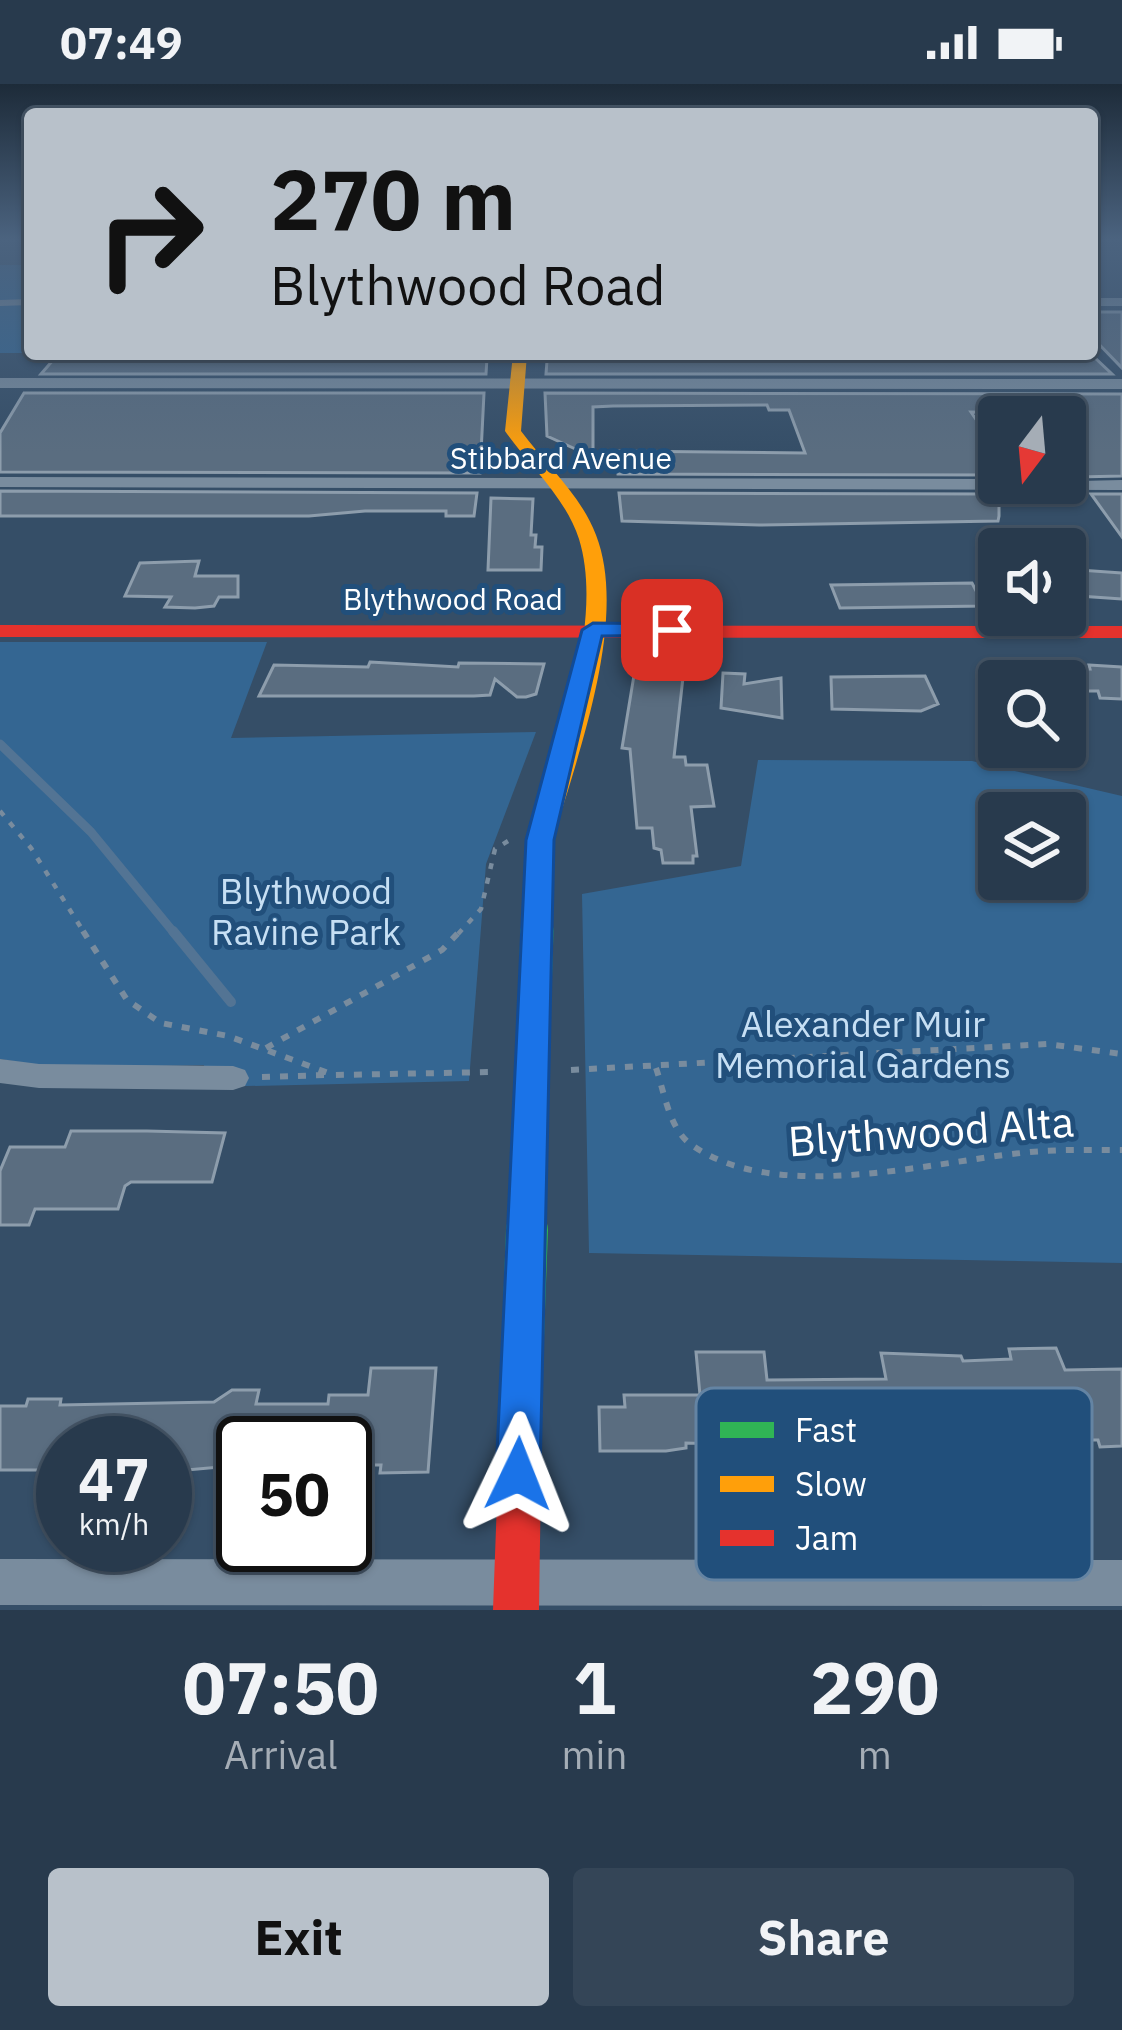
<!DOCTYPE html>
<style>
:root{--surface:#283a4d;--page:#344557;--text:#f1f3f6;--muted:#a5adb6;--line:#445465;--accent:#b8c1ca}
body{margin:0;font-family:"IBM Plex Sans",sans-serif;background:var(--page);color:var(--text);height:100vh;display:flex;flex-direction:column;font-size:45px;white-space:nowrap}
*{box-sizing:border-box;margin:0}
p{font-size:39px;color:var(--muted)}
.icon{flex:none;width:66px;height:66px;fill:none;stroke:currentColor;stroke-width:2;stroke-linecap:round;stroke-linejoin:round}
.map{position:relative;height:1526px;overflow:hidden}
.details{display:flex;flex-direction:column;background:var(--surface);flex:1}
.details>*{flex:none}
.top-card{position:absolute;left:24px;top:24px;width:1074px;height:252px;border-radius:12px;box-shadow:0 3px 9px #0004,0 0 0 3px var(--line);background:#b8c1ca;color:#111;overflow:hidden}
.needle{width:78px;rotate:196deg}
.fabs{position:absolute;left:978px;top:312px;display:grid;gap:24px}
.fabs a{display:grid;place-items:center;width:108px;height:108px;border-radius:12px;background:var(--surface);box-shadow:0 3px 9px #0004,0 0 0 3px var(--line);font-size:60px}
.speed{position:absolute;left:36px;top:1332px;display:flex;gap:24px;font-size:60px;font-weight:700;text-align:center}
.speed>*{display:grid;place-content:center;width:156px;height:156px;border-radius:50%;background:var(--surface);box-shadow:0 3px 9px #0004,0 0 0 3px var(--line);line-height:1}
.speed small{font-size:30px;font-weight:400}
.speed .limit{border:6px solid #111;border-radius:18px;background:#fff;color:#111}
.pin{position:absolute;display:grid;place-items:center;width:102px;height:102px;color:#fff;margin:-51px;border-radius:24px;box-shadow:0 6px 18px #0006}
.me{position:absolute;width:132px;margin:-66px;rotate:2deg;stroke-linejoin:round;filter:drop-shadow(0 0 9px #0008)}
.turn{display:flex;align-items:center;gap:42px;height:252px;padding:0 48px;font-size:54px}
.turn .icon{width:156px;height:156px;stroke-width:2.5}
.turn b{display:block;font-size:84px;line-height:102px}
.eta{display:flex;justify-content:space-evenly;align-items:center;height:204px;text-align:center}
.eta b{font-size:72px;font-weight:700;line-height:84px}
.button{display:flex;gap:24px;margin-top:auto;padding:24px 48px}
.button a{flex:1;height:138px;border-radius:12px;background:var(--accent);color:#111;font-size:48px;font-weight:700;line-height:138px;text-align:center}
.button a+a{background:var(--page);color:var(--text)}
.status{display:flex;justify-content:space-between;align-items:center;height:84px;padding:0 60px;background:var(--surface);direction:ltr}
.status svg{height:33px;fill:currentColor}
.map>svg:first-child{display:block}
.green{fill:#346692;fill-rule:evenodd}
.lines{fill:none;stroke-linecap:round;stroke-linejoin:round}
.stream-far1{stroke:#537494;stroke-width:9}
.stream{stroke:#537494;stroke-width:10}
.building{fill:#5a6d80;stroke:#8d9dac;stroke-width:3}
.path-far1{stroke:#798c9e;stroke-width:4.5;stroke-dasharray:6 9;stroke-linecap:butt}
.path{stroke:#798c9e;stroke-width:6;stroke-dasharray:8 10;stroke-linecap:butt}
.lane{stroke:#798c9e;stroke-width:6}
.street{fill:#798c9e;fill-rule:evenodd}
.slow{fill:#ff9f0a;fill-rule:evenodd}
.jam{fill:#e5322d;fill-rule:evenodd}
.fast-bridge-far2{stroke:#30b455;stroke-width:26}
.fast-bridge-far1{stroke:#30b455;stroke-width:33}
.fast-bridge{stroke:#30b455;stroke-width:42}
.route{fill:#1a73e8;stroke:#114b97;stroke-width:3}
.labels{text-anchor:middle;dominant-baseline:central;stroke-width:10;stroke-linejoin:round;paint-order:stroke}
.far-street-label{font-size:30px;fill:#fff;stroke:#214f7b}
.park-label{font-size:36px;fill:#c6dff4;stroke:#214f7b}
.near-street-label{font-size:42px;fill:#fff;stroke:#214f7b}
.key{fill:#214f7b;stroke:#6484a3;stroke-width:3}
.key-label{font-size:33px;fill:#fff}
</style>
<div class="status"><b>07:49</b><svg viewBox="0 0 49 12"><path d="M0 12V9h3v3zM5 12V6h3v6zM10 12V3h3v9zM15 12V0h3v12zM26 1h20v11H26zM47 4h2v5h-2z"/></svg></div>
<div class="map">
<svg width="1122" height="1526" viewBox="0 0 1122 1526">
<rect width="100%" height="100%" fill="#354e67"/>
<path class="green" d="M0,181h30v88h-30z
M0,558h267l-36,96 305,-6 -50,132 -17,217 -264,6 -1,-22 -149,3 -55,-9z
M758,676l214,1 150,35v467l-533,-10 -7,-359 159,-28zM999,729h66v66h-66z"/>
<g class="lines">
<path class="stream-far1" d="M0,660l91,88 84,102"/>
<path class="stream" d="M173,847l58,71"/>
</g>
<path class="building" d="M1092,228h30v56l-30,-31z
M266,270l48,6 173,-2 -1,16h-445l13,-15z
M774,270l78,5 -2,-3 244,1 18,17h-566l1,-13 229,-2z
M24,309h460l-4,80 -480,-1v-39z
M545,309l577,1v82l-44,1 -13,-18v-42l-26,-4 -68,-1 28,41v22l-381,-1 -2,-23 189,2 -16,-43h-20l-2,-5 -154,1 -20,1v50l-46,-21z
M0,407l477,2 -3,23h-28v-5h-81l-56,5h-309z
M619,409l380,1v22l-1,5 -239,4 -137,-4z
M1091,410h31v43z
M491,414l42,1 -2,36h5l-1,12h7l-1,23h-53z
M199,477l-4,15h43v21h-19l-5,9 -19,2 -30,-1 6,-10 -46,-1 15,-33z
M1065,485l57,4v26l-57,-4z
M972,499l12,23 -144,2 -9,-23z
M638,567h48l-12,106h11l1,8h21l7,41 -23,1 6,49h-4v7h-30l-2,-13 -7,-2 -2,-20h-15l-7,-79 -8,-1z
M370,578l88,5 1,-4 85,1 -8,30 -10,3h-9l-22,-18 -5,16 -16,1h-215l15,-31 94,2z
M1089,581l33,2v32l-22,-1 -2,-7h-33v-22h25z
M723,589l22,1 -1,10 37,-6 1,40 -61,-10z
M925,592l13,28 -17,7 -89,-2 -1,-32z
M71,1047h76l78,2 -13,49h-81l-6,4 -7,23h-83l-6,16h-29v-54l10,-24h55z
M1056,1264l9,22 57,-1v77l-22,1 -2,-7h-46l-99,7 8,39 -17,4 -13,-48h-34l-1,-5 -76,1 1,9 -135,-4v5l-20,3h-66l-1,-44h26l-1,-12h76l-4,-43h68l3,28 119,-1 -5,-26 80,3 2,5 48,-2 -2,-10z
M371,1284h65l-8,104 -48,1 1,-8h-36v-22h-102v22l-68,6 2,-8 -12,-1v-19h-102v27h-63v-64h26l2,-7h33l-1,6 154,-3 18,-12h27l-3,14h72l1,-9h39z"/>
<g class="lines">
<path class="path-far1" d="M0,727l31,37 54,86
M458,850l23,-25 14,-60 13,-8"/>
<path class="path" d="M83,847l44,69 34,23 67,13 106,39 160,-3
M266,964l176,-98 18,-19
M656,984c8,23 13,59 33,75 83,62 237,20 332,10 34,-4 67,-3 101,-3
M571,986l476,-26 75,10
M262,993l66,-2"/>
<path class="lane" d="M0,219l30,-1"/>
<path class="street" d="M1092,214h30v8h-30z
M0,294l1122,1v10l-1122,-1z
M0,393l999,2v4l123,-3v10l-1122,-3z
M0,975l39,5 194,2 12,4 4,8 -4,8 -12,4 -194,-2 -39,-5z
M0,1475l1122,1v46l-1122,-1z"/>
<path class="slow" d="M513,270h14l-6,77c25,34 60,64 75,104 33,85 -19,221 -43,305l-13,8 -13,-8c26,-85 79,-213 52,-301 -13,-41 -50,-74 -74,-108z"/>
<path class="jam" d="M0,541l1122,1v12l-1122,-1z
M523,1236l14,5 6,12 -4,273h-46l10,-273 6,-12z"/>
<path class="fast-bridge-far2" d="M537,850l3,-94"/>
<path class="fast-bridge-far1" d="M527,1149l10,-302"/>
<path class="fast-bridge" d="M523,1253l4,-107"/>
</g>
<linearGradient id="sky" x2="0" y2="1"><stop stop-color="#1d2b39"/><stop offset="0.42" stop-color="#4b637f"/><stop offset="1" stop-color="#4b637f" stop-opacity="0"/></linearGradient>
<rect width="1122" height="369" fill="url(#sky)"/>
<path class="route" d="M672,540l11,6 -4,5 -77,1 -48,204 -14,634 -7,15 -15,6 -15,-6 -7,-15 30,-634 56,-210 11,-7z"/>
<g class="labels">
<g class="far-street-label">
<text x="561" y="373">Stibbard Avenue</text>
<text x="453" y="514">Blythwood Road</text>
</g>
<g class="park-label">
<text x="306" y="806">Blythwood<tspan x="306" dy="41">Ravine Park</tspan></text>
<text x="863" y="939">Alexander Muir<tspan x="863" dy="41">Memorial Gardens</tspan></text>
</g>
<g class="near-street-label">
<text transform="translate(931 1047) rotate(-4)">Blythwood Alta</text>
</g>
</g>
<rect x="696" y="1304" width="396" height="192" rx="18" class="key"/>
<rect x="720" y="1338" width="54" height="16" fill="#30b455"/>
<rect x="720" y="1392" width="54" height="16" fill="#ff9f0a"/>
<rect x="720" y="1446" width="54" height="16" fill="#e5322d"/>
<g class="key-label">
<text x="795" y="1358">Fast</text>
<text x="795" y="1412">Slow</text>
<text x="795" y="1466">Jam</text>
</g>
</svg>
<div class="fabs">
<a><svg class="needle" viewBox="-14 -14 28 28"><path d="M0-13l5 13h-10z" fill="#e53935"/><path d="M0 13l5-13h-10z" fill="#a5adb6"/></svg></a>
<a><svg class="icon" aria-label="sound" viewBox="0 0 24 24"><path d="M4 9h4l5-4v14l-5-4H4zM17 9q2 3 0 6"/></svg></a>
<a><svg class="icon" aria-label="search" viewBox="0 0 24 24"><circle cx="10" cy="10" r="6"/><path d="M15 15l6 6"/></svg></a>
<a><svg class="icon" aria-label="layers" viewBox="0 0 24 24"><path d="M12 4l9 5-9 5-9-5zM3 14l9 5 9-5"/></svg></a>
</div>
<div class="speed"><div>47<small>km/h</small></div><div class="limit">50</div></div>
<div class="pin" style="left:672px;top:546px;background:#d93025"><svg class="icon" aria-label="arrive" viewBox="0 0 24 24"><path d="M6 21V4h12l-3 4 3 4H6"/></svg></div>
<svg class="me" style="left:518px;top:1390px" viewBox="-20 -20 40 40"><path d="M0-17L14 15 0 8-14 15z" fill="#1a73e8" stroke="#fff" stroke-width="4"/></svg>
<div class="top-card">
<div class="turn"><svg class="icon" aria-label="right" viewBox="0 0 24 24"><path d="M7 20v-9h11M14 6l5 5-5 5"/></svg><div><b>270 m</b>Blythwood Road</div></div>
</div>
</div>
<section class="details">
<div class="eta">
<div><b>07:50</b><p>Arrival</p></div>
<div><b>1</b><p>min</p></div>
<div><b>290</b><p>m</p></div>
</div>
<div class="button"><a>Exit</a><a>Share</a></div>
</section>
